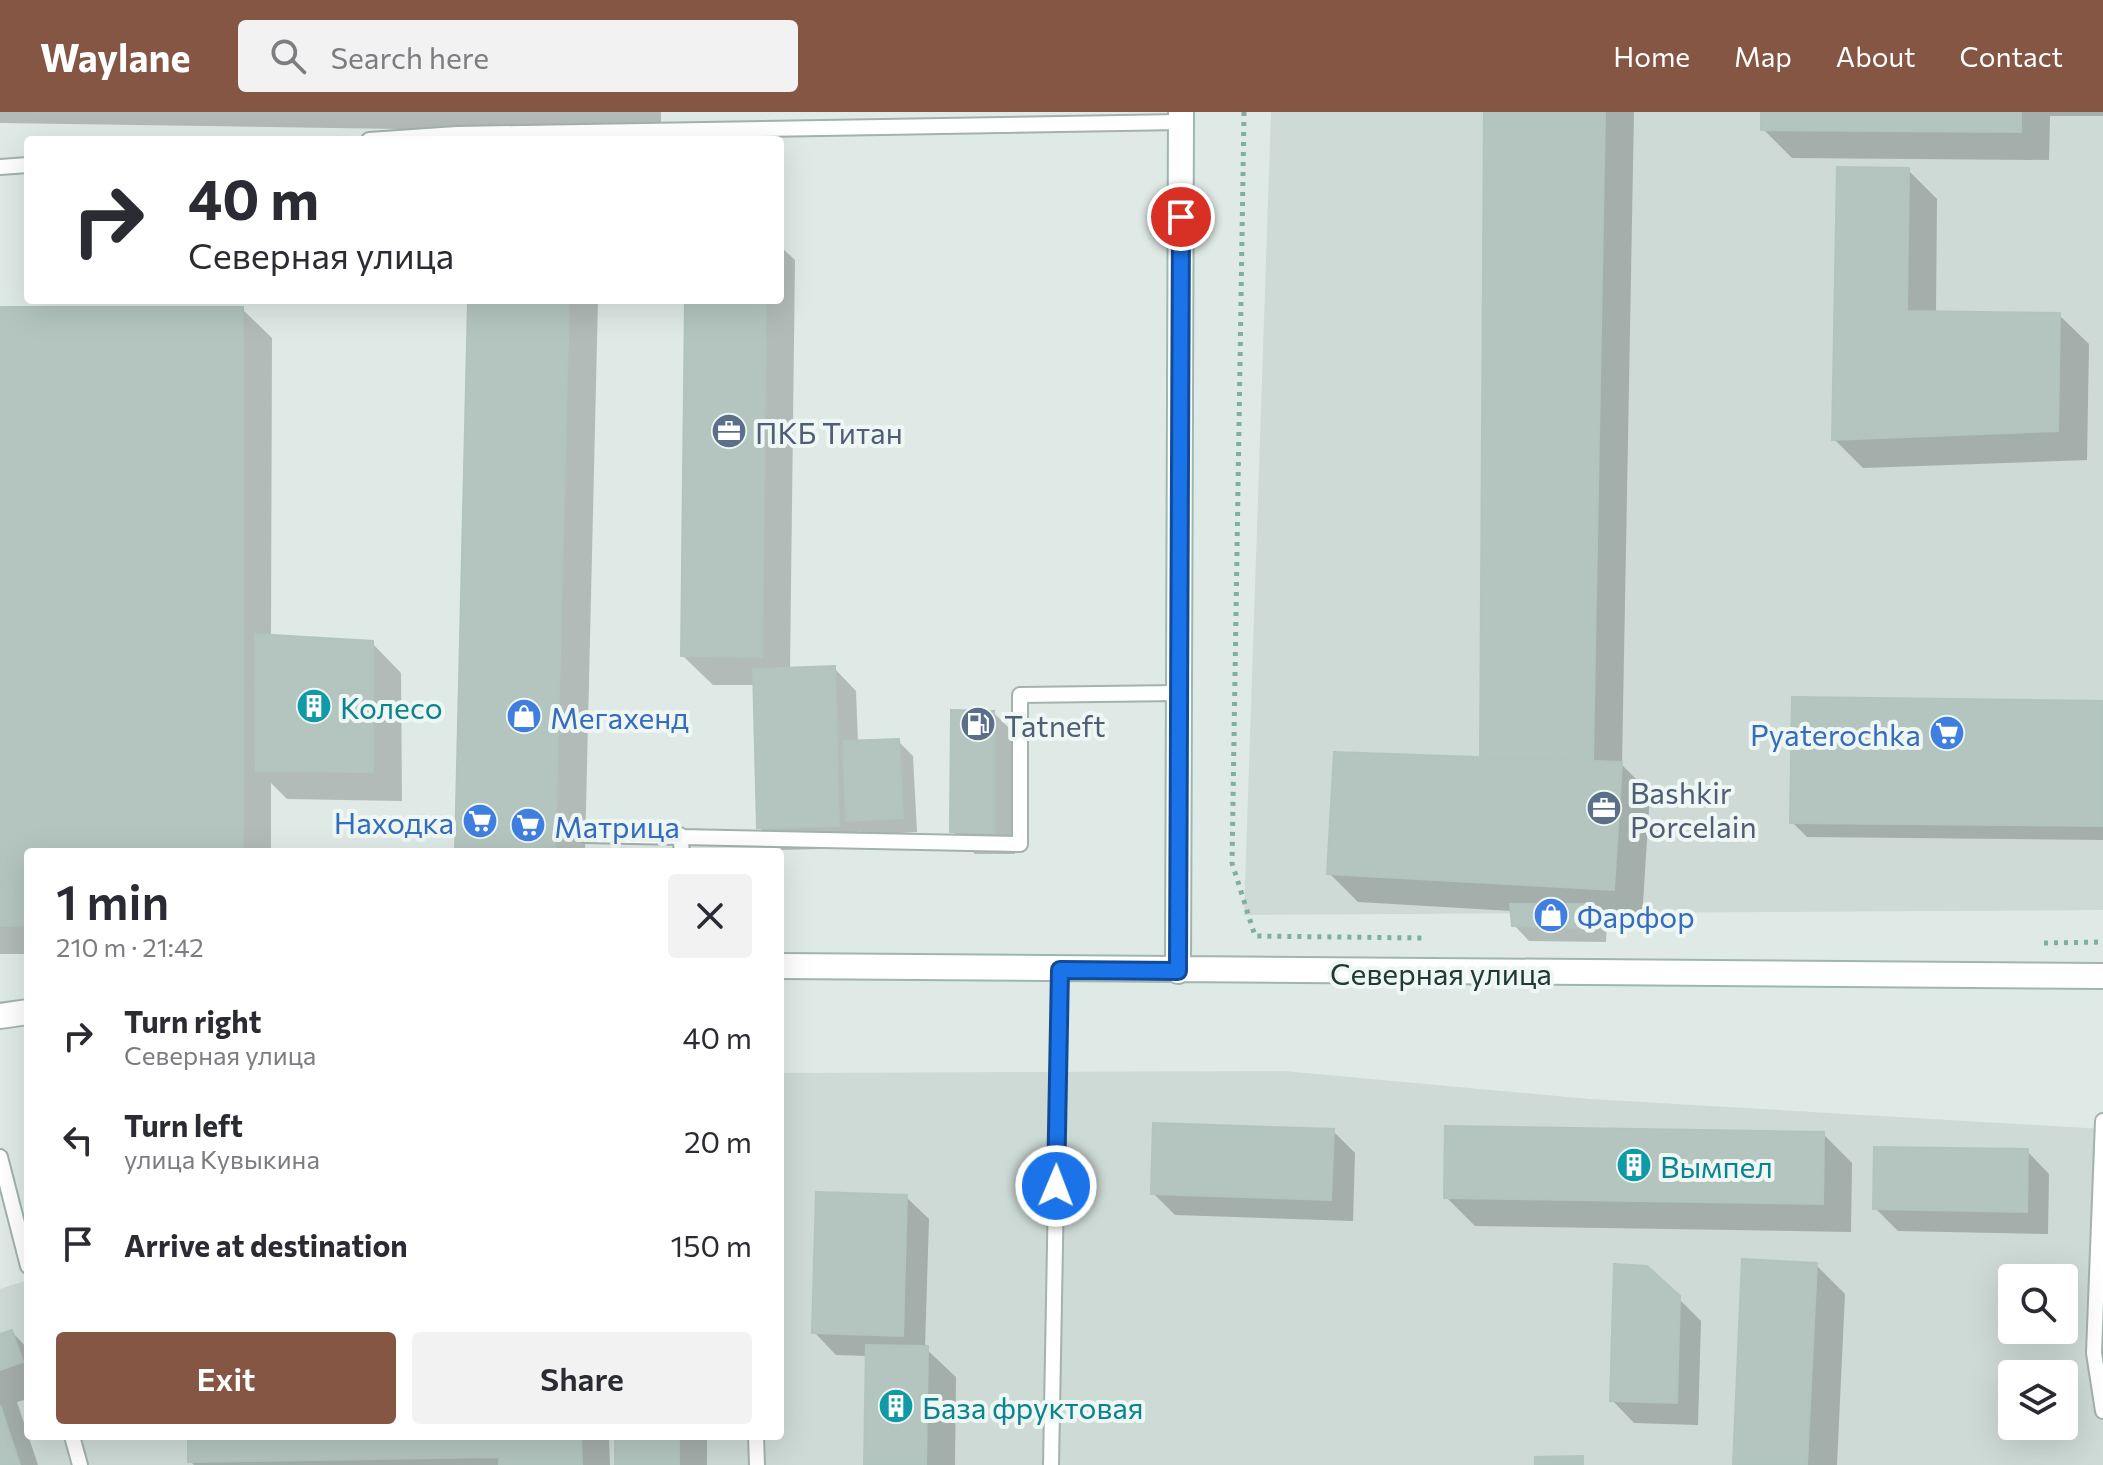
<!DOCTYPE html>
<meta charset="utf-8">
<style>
:root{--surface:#fff;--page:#f2f2f3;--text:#2b2b33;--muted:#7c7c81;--accent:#845643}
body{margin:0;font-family:Commissioner,sans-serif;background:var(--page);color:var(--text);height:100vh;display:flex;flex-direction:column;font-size:30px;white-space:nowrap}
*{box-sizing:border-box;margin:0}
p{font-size:26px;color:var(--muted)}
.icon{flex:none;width:44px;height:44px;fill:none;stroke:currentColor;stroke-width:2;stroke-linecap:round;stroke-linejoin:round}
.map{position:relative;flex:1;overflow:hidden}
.panel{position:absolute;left:24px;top:736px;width:760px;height:592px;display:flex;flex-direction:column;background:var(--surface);border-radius:8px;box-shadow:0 8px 32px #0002}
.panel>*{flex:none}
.banner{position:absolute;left:24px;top:24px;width:760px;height:168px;border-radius:8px;box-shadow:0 8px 32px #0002;background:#fff;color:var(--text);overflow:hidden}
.tools{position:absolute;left:1998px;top:1152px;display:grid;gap:16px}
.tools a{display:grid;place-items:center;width:80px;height:80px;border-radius:8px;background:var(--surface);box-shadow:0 8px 32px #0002;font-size:40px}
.pin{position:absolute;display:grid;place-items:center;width:68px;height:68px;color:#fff;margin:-34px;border:4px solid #fff;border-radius:50%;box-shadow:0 2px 8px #0007}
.me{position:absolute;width:88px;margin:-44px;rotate:1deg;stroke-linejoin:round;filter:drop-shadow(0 0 6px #0008)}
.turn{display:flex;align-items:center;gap:28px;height:168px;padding:0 32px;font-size:36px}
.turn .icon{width:104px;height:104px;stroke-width:2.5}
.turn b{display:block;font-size:56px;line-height:68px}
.round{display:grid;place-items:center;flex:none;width:84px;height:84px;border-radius:8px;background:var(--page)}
.overview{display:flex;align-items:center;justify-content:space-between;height:136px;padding:0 32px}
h1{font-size:48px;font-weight:600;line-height:60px}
.button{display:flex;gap:16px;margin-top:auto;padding:16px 32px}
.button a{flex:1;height:92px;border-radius:8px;background:var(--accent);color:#fff;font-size:32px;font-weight:600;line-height:92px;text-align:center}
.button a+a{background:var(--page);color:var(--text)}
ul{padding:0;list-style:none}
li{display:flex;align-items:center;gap:24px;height:104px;padding:0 32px}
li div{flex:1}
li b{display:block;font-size:30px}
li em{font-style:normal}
header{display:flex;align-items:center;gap:48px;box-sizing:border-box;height:112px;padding:0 40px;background:var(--accent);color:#fff}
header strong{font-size:38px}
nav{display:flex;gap:44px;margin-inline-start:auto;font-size:28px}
.search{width:560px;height:72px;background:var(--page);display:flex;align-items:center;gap:20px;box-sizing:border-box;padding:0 28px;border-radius:8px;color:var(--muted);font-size:30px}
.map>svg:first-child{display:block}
.built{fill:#cddad5;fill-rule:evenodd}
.shadow{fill:#0003}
.building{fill:#b4c5bf;stroke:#b2c4be;stroke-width:2}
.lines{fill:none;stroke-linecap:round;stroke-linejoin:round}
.lane-casing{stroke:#a2b2ad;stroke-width:18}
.secondary-casing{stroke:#9eb6af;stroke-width:28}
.path{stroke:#80aea3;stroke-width:5;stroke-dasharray:4 6;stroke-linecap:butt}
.lane{stroke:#fff;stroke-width:14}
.secondary{stroke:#fff;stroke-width:24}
.route-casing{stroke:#114b97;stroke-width:20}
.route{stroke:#1a73e8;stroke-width:14}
.labels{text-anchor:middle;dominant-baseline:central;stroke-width:8;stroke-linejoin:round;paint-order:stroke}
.service-label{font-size:30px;fill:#4e5e75;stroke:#eff7f4;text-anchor:start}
.culture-label{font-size:30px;fill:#0d838f;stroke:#eff7f4;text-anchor:start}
.shop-label{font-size:30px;fill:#366cbe;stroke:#eff7f4;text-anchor:start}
.street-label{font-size:30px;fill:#203a35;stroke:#eff7f4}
</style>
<header>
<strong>Waylane</strong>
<div class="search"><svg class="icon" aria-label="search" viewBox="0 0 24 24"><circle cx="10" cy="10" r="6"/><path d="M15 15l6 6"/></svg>Search here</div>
<nav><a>Home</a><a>Map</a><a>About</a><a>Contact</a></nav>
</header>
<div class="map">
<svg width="2103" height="1353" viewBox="0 0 2103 1353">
<rect width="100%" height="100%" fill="#dfeae6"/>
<path class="built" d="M1271,0h832v798l-859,5z
M1284,959l306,28 513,30v336h-2103v-176l28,-9v156h752v-363zM2012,1166h52v52h-52zM2012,1262h52v52h-52z"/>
<path class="shadow" d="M0,0h661v21l-661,-10z
M1486,0h148l-12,653 28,28 -8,126 -40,-3 5,5 -1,21 -77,-1 -15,-16 -2,-14 -154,-9 -29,-29 153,-113z
M1763,0h340v4h-53l-1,44 -257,-2 -29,-29z
M1908,58l29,29 -1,114 123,2 30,29 -2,116 -224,8 -29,-29z
M780,134l15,14 -5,409 44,-1 22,23 2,51 40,-1 15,15 4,76 -54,3 -3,-4v17l-78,2 -23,-23 -4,-142h-42l-30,-29 4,-356h93z
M470,188h128l-13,552h-128z
M0,197h242l30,29 -1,299 101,6 29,30 1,128 -115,-2 -16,-16v69h-243v102h-28z
M1794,587l309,4v137l-296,-3 -15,-15z
M994,601l22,22 -1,119h-40l-23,-23z
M1333,1019l22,22 -2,68 -178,-6 -22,-22z
M1823,1022l29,29 -1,69 -376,-6 -29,-29z
M2027,1039l22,23 -1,60 -150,-3 -23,-23z
M906,1085l23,22 -4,129 31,29 -1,88h-89l2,-109 -32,-1 -22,-23z
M1816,1153l29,29 -8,171h-102z
M1678,1186l23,23 -3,104 -64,-2 -22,-23z
M12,1220l16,17v50l-11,3 21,63h-38v-129z
M190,1324h419l1,29h-416l-4,-4z
M617,1324h90v29h-90z"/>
<path class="building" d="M1484,0h121l-12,648 -113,-2z
M1761,0h260v20l-260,-2z
M1837,55l72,1 -2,143 153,2 -2,118 -226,9z
M468,188h101l-14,552h-100z
M685,188h81l-4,357 -81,-1z
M0,195h243v545h-215v74h-28z
M255,522l118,7v131l-117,-1z
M835,554l4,160 -82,2 -4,-159z
M1792,585l311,4 -1,125 -312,-3z
M951,598l43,1v122l-44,-1z
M899,627l4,79 -57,3 -3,-80z
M1334,640l288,10 -8,128 -287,-16z
M1510,792h82v24l-80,-2z
M1153,1011l181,6 -3,71 -180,-6z
M1445,1014l379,6 -1,72 -379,-6z
M1874,1035l154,2 -1,63 -154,-3z
M816,1080l91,3 -4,141 -91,-3z
M1742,1147l75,4 -10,202h-74z
M1614,1152l33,2 33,30 -3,107 -67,-2z
M12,1218l11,32 -23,8v-36z
M866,1233l62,1 -2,119h-62z
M0,1293l20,60h-20z
M188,1324h393l1,29h-83v-8l-311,5z
M615,1324h64v29h-64z
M1583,1344v9h-48v-8z"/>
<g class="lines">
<defs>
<path id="lane" d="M369,28l88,-6 724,-12
M0,55l28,-2
M585,723l435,9v-149l158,-2
M680,723l2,17
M2103,1009l-9,232 9,58
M0,1045l28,109
M72,1324l8,29
M756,1324l1,29
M1051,1353l9,-495"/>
<path id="secondary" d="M780,854l1323,10
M1178,859l3,-859
M0,904l28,-4"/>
</defs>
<use href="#lane" class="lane-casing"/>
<use href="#secondary" class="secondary-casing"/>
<path class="path" d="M1244,0l-12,751 23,73 167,2
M2044,831l59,-1"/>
<use href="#lane" class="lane"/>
<use href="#secondary" class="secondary"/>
</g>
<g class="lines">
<defs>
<path id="route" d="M1056,1074l4,-216 118,1 3,-754"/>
</defs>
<use href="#route" class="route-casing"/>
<use href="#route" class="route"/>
</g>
<defs>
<symbol id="office-disc" viewBox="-11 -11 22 22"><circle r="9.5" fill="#5c6f8a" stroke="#eff7f4"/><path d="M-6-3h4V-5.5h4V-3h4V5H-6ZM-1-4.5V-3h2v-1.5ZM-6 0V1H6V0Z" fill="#fff"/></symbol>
<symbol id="building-disc" viewBox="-11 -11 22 22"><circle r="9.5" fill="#0f9aa8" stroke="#eff7f4"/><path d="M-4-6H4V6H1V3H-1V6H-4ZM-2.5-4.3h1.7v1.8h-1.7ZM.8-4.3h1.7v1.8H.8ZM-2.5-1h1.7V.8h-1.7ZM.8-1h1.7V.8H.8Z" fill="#fff"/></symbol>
<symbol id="shop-disc" viewBox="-11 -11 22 22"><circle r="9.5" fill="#3f7fe0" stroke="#eff7f4"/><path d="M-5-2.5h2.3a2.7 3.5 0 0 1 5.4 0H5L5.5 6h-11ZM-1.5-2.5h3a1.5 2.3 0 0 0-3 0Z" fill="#fff"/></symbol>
<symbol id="fuel-disc" viewBox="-11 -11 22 22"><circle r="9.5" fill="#5c6f8a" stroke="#eff7f4"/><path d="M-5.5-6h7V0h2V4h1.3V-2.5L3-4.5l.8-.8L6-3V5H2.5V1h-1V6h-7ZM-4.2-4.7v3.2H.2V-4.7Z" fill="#fff"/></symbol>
<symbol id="supermarket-disc" viewBox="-11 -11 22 22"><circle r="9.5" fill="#3f7fe0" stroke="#eff7f4"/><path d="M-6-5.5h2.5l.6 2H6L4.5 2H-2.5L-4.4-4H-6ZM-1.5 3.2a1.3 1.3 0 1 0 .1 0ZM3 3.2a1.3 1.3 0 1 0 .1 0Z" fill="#fff"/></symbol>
</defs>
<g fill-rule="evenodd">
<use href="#office-disc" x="709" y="299" width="40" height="40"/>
<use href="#building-disc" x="294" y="574" width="40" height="40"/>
<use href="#shop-disc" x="504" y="584" width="40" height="40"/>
<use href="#fuel-disc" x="958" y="592" width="40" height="40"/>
<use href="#supermarket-disc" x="1927" y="601" width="40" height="40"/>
<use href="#office-disc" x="1584" y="676" width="40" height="40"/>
<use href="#supermarket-disc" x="460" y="689" width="40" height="40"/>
<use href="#supermarket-disc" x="508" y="693" width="40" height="40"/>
<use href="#shop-disc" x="1531" y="783" width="40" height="40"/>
<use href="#building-disc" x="1614" y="1033" width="40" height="40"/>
<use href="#building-disc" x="876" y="1274" width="40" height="40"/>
</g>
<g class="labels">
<g class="service-label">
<text x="755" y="319">ПКБ Титан</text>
<text x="1004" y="612">Tatneft</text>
<text x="1630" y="679">Bashkir<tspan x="1630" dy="34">Porcelain</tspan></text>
</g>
<g class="culture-label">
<text x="340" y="594">Колесо</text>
<text x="1660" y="1053">Вымпел</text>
<text x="922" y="1294">База фруктовая</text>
</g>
<g class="shop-label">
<text x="550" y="604">Мегахенд</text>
<text x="1921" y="621" text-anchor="end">Pyaterochka</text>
<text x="454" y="709" text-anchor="end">Находка</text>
<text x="554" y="713">Матрица</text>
<text x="1577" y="803">Фарфор</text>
</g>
<g class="street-label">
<text x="1441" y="860">Северная улица</text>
</g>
</g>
</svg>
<div class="tools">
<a><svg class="icon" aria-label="search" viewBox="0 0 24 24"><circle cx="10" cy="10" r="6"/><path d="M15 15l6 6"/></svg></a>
<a><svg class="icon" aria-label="layers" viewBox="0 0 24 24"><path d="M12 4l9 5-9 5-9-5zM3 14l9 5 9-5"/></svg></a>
</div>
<div class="pin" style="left:1181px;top:105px;background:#d93025"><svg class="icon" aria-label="arrive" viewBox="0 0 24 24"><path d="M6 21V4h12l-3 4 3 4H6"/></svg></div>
<svg class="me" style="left:1056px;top:1074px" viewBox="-20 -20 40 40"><circle r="17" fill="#1a73e8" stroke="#fff" stroke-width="3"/><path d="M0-11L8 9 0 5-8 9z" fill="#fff"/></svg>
<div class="banner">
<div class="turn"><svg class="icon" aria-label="right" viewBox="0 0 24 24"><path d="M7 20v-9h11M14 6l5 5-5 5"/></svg><div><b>40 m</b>Северная улица</div></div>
</div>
<section class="panel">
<div class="overview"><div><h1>1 min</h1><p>210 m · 21:42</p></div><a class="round"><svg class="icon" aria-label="close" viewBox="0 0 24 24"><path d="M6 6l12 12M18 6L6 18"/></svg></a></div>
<ul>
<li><svg class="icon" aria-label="right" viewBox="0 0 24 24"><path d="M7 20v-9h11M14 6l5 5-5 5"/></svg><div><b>Turn right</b><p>Северная улица</p></div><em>40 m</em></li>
<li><svg class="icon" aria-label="left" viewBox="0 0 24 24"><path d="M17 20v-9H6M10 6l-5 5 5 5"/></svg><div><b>Turn left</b><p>улица Кувыкина</p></div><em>20 m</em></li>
<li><svg class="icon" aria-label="arrive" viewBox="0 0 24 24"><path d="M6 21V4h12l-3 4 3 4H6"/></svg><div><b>Arrive at destination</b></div><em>150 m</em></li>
</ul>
<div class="button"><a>Exit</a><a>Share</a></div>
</section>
</div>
